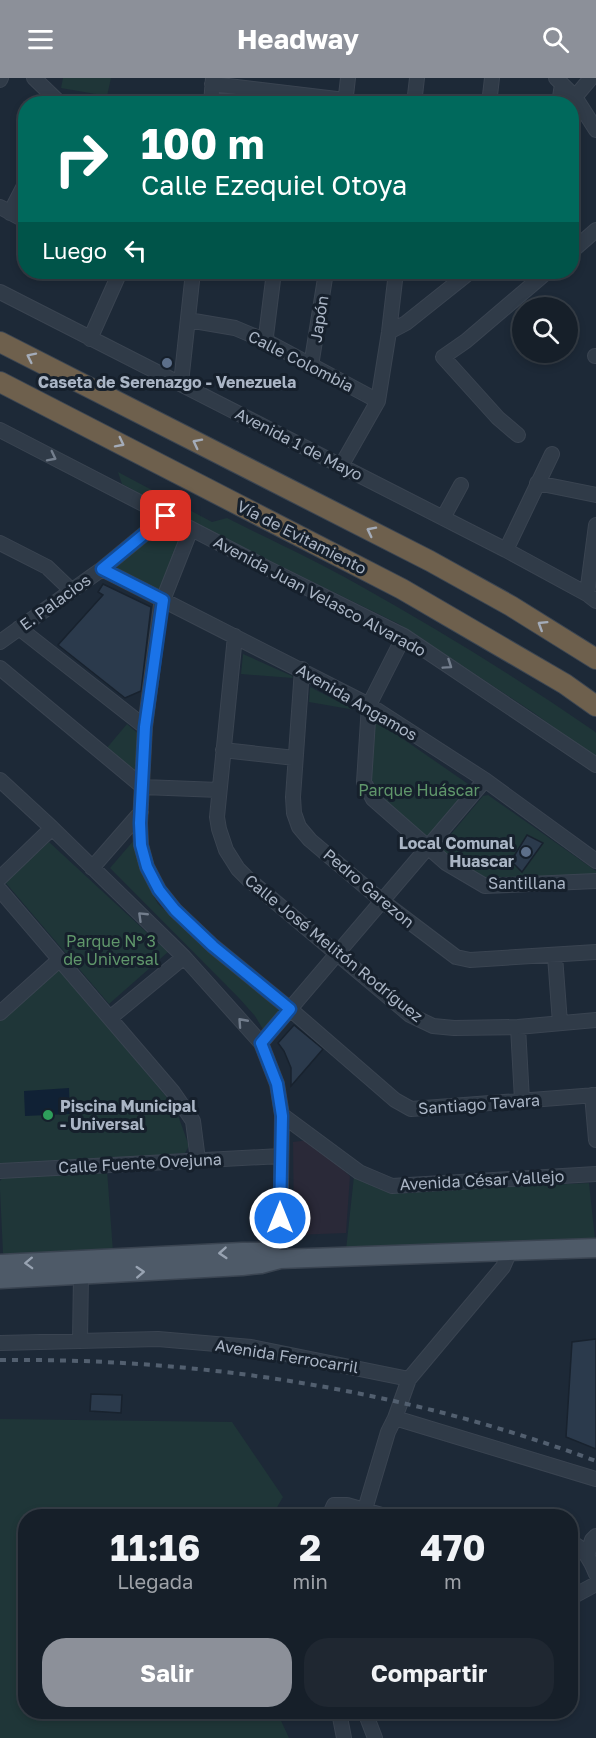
<!DOCTYPE html>
<html lang="es">
<meta charset="utf-8">
<style>
:root{--surface:#161f29;--page:#1f2731;--text:#f1f3f6;--muted:#9ea2a8;--line:#353d46;--accent:#8c9099}
body{margin:0;font-family:"Golos Text",sans-serif;background:var(--page);color:var(--text);height:100vh;display:flex;flex-direction:column;font-size:22px;white-space:nowrap}
*{box-sizing:border-box;margin:0}
p{font-size:20px;color:var(--muted)}
.icon{flex:none;width:33px;height:33px;fill:none;stroke:currentColor;stroke-width:2;stroke-linecap:round;stroke-linejoin:round}
.map{position:relative;flex:1;overflow:hidden}
.sheet{position:absolute;left:18px;top:1431px;width:560px;height:210px;display:flex;flex-direction:column;background:var(--surface);border-radius:24px;box-shadow:0 3px 9px #0003,0 0 0 2px var(--line)}
.sheet>*{flex:none}
.top-card{position:absolute;left:18px;top:18px;width:561px;height:183px;border-radius:24px;box-shadow:0 3px 9px #0003,0 0 0 2px var(--line);background:#00695c;color:#fff;overflow:hidden}
.controls{position:absolute;left:512px;top:219px;display:grid;gap:12px}
.controls a{display:grid;place-items:center;width:66px;height:66px;border-radius:50%;background:var(--surface);box-shadow:0 3px 9px #0003,0 0 0 2px var(--line);font-size:30px}
.pin{position:absolute;display:grid;place-items:center;width:51px;height:51px;color:#fff;margin:-26px;border-radius:12px;box-shadow:0 3px 9px #0006}
.me{position:absolute;width:66px;margin:-33px;rotate:0deg;stroke-linejoin:round;filter:drop-shadow(0 0 4px #0008)}
.turn{display:flex;align-items:center;gap:21px;height:126px;padding:0 24px;font-size:27px}
.turn .icon{width:78px;height:78px;stroke-width:2.5}
.turn b{display:block;font-size:42px;line-height:51px}
.then{display:flex;align-items:center;height:57px;padding:0 24px;background:#0003;gap:12px;font-size:22px}
.eta{display:flex;justify-content:space-evenly;align-items:center;height:102px;text-align:center}
.eta b{font-size:36px;font-weight:700;line-height:42px}
.primary-button{display:flex;gap:12px;margin-top:auto;padding:12px 24px}
.primary-button a{flex:1;height:69px;border-radius:24px;background:var(--accent);color:#fff;font-size:24px;font-weight:700;line-height:69px;text-align:center}
.primary-button a+a{background:var(--page);color:var(--text)}
header{display:flex;justify-content:space-between;align-items:center;height:78px;padding:0 24px;background:var(--accent);color:#fff;font-size:27px;font-weight:700}
.map>svg:first-child{display:block}
.medical{fill:#2a2938}
.green{fill:#1f3638}
.water{fill:#102135}
.building{fill:#2b3a4c;stroke:#18222e;stroke-width:1.5}
.lines{fill:none;stroke-linecap:round;stroke-linejoin:round}
.minor-casing{stroke:#3a4451;stroke-width:16}
.major-casing{stroke:#3a4451;stroke-width:21}
.highway-casing{stroke:#3b4552;stroke-width:22}
.minor{stroke:#303b48;stroke-width:14}
.major{stroke:#4e5a68;stroke-width:18}
.highway{stroke:#6e604d;stroke-width:20}
.rail{stroke:#525f6f;stroke-width:4;stroke-dasharray:6 6;stroke-linecap:butt}
.oneway{stroke:#a4acb9}
.oneway2{stroke:#737e8d}
.oneway3{stroke:#98a3b2}
.route-casing{stroke:#114b97;stroke-width:15}
.route{stroke:#1a73e8;stroke-width:10}
.service-dot{fill:#5c6f8a;stroke:#16202c;stroke-width:2}
.leisure-dot{fill:#2e9e5b;stroke:#16202c;stroke-width:2}
.labels{text-anchor:middle;dominant-baseline:central;stroke-width:6;stroke-linejoin:round;paint-order:stroke}
.street-label{font-size:16px;fill:#aab5c5;stroke:#16202c}
.poi-label{font-size:16px;font-weight:bold;fill:#aab5c5;stroke:#16202c}
.park-label{font-size:16px;fill:#60976b;stroke:#16202c}
</style>
<header><svg class="icon" aria-label="menu" viewBox="0 0 24 24"><path d="M4 6h16M4 12h16M4 18h16"/></svg>Headway<svg class="icon" aria-label="search" viewBox="0 0 24 24"><circle cx="10" cy="10" r="6"/><path d="M15 15l6 6"/></svg></header>
<div class="map">
<svg width="596" height="1660" viewBox="0 0 596 1660">
<rect width="100%" height="100%" fill="#1d2937"/>
<path class="medical" d="M308,1062l42,36 -4,57 -52,2 -1,-93z"/>
<path class="green" d="M63,0h48l-4,18 -46,-8z
M118,394l94,50 15,-4c43,22 88,42 130,66 81,45 160,94 237,147l2,2v25l-62,-45 -135,-89 -189,-92 -88,-48z
M161,447l23,12 -23,54 -46,-24z
M243,576l49,22 1,2 -52,-4z
M310,609l45,23 -46,-8z
M380,645l91,63 -44,54c-18,-15 -53,-37 -58,-60 -3,-17 4,-39 6,-56z
M127,646l15,13 -5,36 -31,-24z
M488,717l108,76v5l-116,4 -38,-28 -1,-6 42,-50z
M135,761l4,29 19,36 122,107 -16,20 -9,-15 -16,-18 -129,-130z
M49,764l119,110 -59,52 -104,-122z
M57,888l118,141 14,39 -4,7 -185,15v-151z
M107,1092l6,82 -105,5 -5,-4 -3,-63v-9l3,-4z
M354,1098l23,12 15,4 197,-9 6,56 -2,3 -247,8z
M0,1341l232,3 51,75 -11,19h-246v196h251l12,26h-289z"/>
<path class="water" d="M69,1010l1,26 -45,2 -1,-25z"/>
<path class="building" d="M103,506l48,23 -10,84 -16,7 -67,-53 45,-50 -5,-3z
M527,757l16,8 -21,29 -11,-11z
M294,947l29,24 -32,37v-18l-7,-17 -6,-8z
M596,1261v110l-30,-12 6,-95z
M91,1316l31,1 -1,18 -31,-2z"/>
<g class="lines">
<defs>
<path id="minor" d="M34,0l27,26
M556,0l19,19 21,33
M0,2l1,-2
M212,6l133,16
M575,19l16,-19
M211,26l2,-26
M345,26l3,-26
M414,26l3,-26
M489,26l3,-26
M559,26l3,-20
M0,129l26,14
M10,135l16,-31
M572,173l24,-21
M0,214l506,258 81,44 9,7
M188,242l47,8 33,14 110,59
M389,254l17,-9 64,-51
M90,261l30,-67
M268,264l-2,-6 8,-64
M595,278h1
M311,288l15,-94
M181,305l12,-111
M0,352l267,138 137,68 192,129
M518,357l-20,-17 -55,-61 23,-16 81,-69
M341,388l37,-65 11,-69 7,-60
M537,405l59,12
M443,440l18,-33
M191,451l-30,76 -16,122 -5,96 1,22 6,22 12,23 16,20 38,36 77,63 105,91 16,9 185,-14
M0,465l47,24 24,23
M506,472l46,-96
M102,491l267,136 116,75 111,81
M587,516l9,-69
M19,550l126,99
M235,558l-18,181 2,12 7,21 12,19 10,10 162,136 23,11 21,2 64,-1 78,-7
M404,558l-35,69 -5,77 9,17 73,64 39,23 111,-5
M0,564l102,-73 64,-53
M0,590l143,119 76,3
M302,591l-9,128 1,16 5,14 11,13 72,61 74,56 14,3 126,-8
M223,672l72,8
M0,702l52,48 132,129 77,86 16,41 5,31 -2,144
M92,790l49,-56
M0,800l52,-50
M0,812l173,202 20,29 5,39
M555,878l5,67
M0,935l59,-53
M110,940l74,-61
M518,949l4,73
M261,965l224,-263
M592,1017l4,45
M282,1037l77,57 33,14 204,-12
M0,1093l281,-15
M80,1263l1,-66
M0,1265l158,-4 93,8 158,32
M395,1340l201,61
M329,1438l5,-11h13l38,11
M363,1438l25,-84 7,-14 14,-39 94,-112 7,-16
M570,1464c14,5 21,19 26,32
M587,1478l5,-16 4,-4
M570,1520l26,-14
M339,1634l5,26
M365,1634l10,26"/>
<path id="major" d="M0,1186l242,-12h18l20,7
M0,1201l242,-13 19,-2 19,-5 316,-11"/>
<path id="highway" d="M0,264l430,219 81,45 85,53
M0,304l402,207 163,95 31,22"/>
</defs>
<use href="#minor" class="minor-casing"/>
<use href="#major" class="major-casing"/>
<use href="#highway" class="highway-casing"/>
<use href="#minor" class="minor"/>
<use href="#major" class="major"/>
<use href="#highway" class="highway"/>
<path class="rail" d="M0,1282c204,-2 405,30 596,101"/>
</g>
<defs><path id="oneway-chevron" d="M-2-3.5L2.5 0L-2 3.5" fill="none" stroke-width="1.6" stroke-linecap="round" stroke-linejoin="round" transform="scale(1.5)"/></defs>
<g class="oneway">
<use href="#oneway-chevron" transform="translate(31 279) rotate(-154)"/>
<use href="#oneway-chevron" transform="translate(120 365) rotate(27)"/>
<use href="#oneway-chevron" transform="translate(197 365) rotate(-153)"/>
<use href="#oneway-chevron" transform="translate(371 453) rotate(-153)"/>
<use href="#oneway-chevron" transform="translate(542 547) rotate(-148)"/>
</g>
<g class="oneway2">
<use href="#oneway-chevron" transform="translate(52 379) rotate(27)"/>
<use href="#oneway-chevron" transform="translate(448 587) rotate(34)"/>
<use href="#oneway-chevron" transform="translate(142 838) rotate(-136)"/>
<use href="#oneway-chevron" transform="translate(242 944) rotate(-132)"/>
</g>
<g class="oneway3">
<use href="#oneway-chevron" transform="translate(223 1175) rotate(176)"/>
<use href="#oneway-chevron" transform="translate(29 1185) rotate(178)"/>
<use href="#oneway-chevron" transform="translate(140 1194) rotate(-3)"/>
</g>
<g class="lines">
<defs>
<path id="route" d="M166,438l-64,53 61,31 -18,127 -5,96 1,22 6,22 12,23 16,20 38,36 77,63 -29,34 16,41 5,32 -2,102"/>
</defs>
<use href="#route" class="route-casing"/>
<use href="#route" class="route"/>
</g>
<g class="service-dot">
<circle cx="167" cy="285" r="6"/>
<circle cx="526" cy="774" r="6"/>
</g>
<circle class="leisure-dot" cx="48" cy="1037" r="6"/>
<g class="labels">
<g class="street-label">
<text transform="translate(319 241) rotate(-81)">Japón</text>
<text transform="translate(301 283) rotate(27)">Calle Colombia</text>
<text transform="translate(299 366) rotate(27)">Avenida 1 de Mayo</text>
<text transform="translate(302 459) rotate(27)">Vía de Evitamiento</text>
<text transform="translate(320 518) rotate(28)">Avenida Juan Velasco Alvarado</text>
<text transform="translate(55 524) rotate(-36)">E. Palacios</text>
<text transform="translate(357 624) rotate(30)">Avenida Angamos</text>
<text x="527" y="805">Santillana</text>
<text transform="translate(369 810) rotate(40)">Pedro Garezon</text>
<text transform="translate(334 870) rotate(39)">Calle José Melitón Rodríguez</text>
<text transform="translate(479 1026) rotate(-4)">Santiago Tavara</text>
<text transform="translate(140 1085) rotate(-3)">Calle Fuente Ovejuna</text>
<text transform="translate(482 1102) rotate(-3)">Avenida César Vallejo</text>
<text transform="translate(287 1278) rotate(9)">Avenida Ferrocarril</text>
</g>
<g class="poi-label">
<text x="167" y="304">Caseta de Serenazgo - Venezuela</text>
<text x="514" y="765" text-anchor="end">Local Comunal<tspan x="514" dy="18">Huascar</tspan></text>
<text x="60" y="1028" text-anchor="start">Piscina Municipal<tspan x="60" dy="18">- Universal</tspan></text>
</g>
<g class="park-label">
<text x="419" y="712">Parque Huáscar</text>
<text x="111" y="863">Parque Nº 3<tspan x="111" dy="18">de Universal</tspan></text>
</g>
</g>
</svg>
<div class="controls">
<a><svg class="icon" aria-label="search" viewBox="0 0 24 24"><circle cx="10" cy="10" r="6"/><path d="M15 15l6 6"/></svg></a>
</div>
<div class="pin" style="left:166px;top:438px;background:#d93025"><svg class="icon" aria-label="arrive" viewBox="0 0 24 24"><path d="M6 21V4h12l-3 4 3 4H6"/></svg></div>
<svg class="me" style="left:280px;top:1140px" viewBox="-20 -20 40 40"><circle r="17" fill="#1a73e8" stroke="#fff" stroke-width="3"/><path d="M0-11L8 9 0 5-8 9z" fill="#fff"/></svg>
<div class="top-card">
<div class="turn"><svg class="icon" aria-label="right" viewBox="0 0 24 24"><path d="M7 20v-9h11M14 6l5 5-5 5"/></svg><div><b>100 m</b>Calle Ezequiel Otoya</div></div>
<div class="then">Luego<svg class="icon" aria-label="left" viewBox="0 0 24 24"><path d="M17 20v-9H6M10 6l-5 5 5 5"/></svg></div>
</div>
<section class="sheet">
<div class="eta">
<div><b>11:16</b><p>Llegada</p></div>
<div><b>2</b><p>min</p></div>
<div><b>470</b><p>m</p></div>
</div>
<div class="primary-button"><a>Salir</a><a>Compartir</a></div>
</section>
</div>
